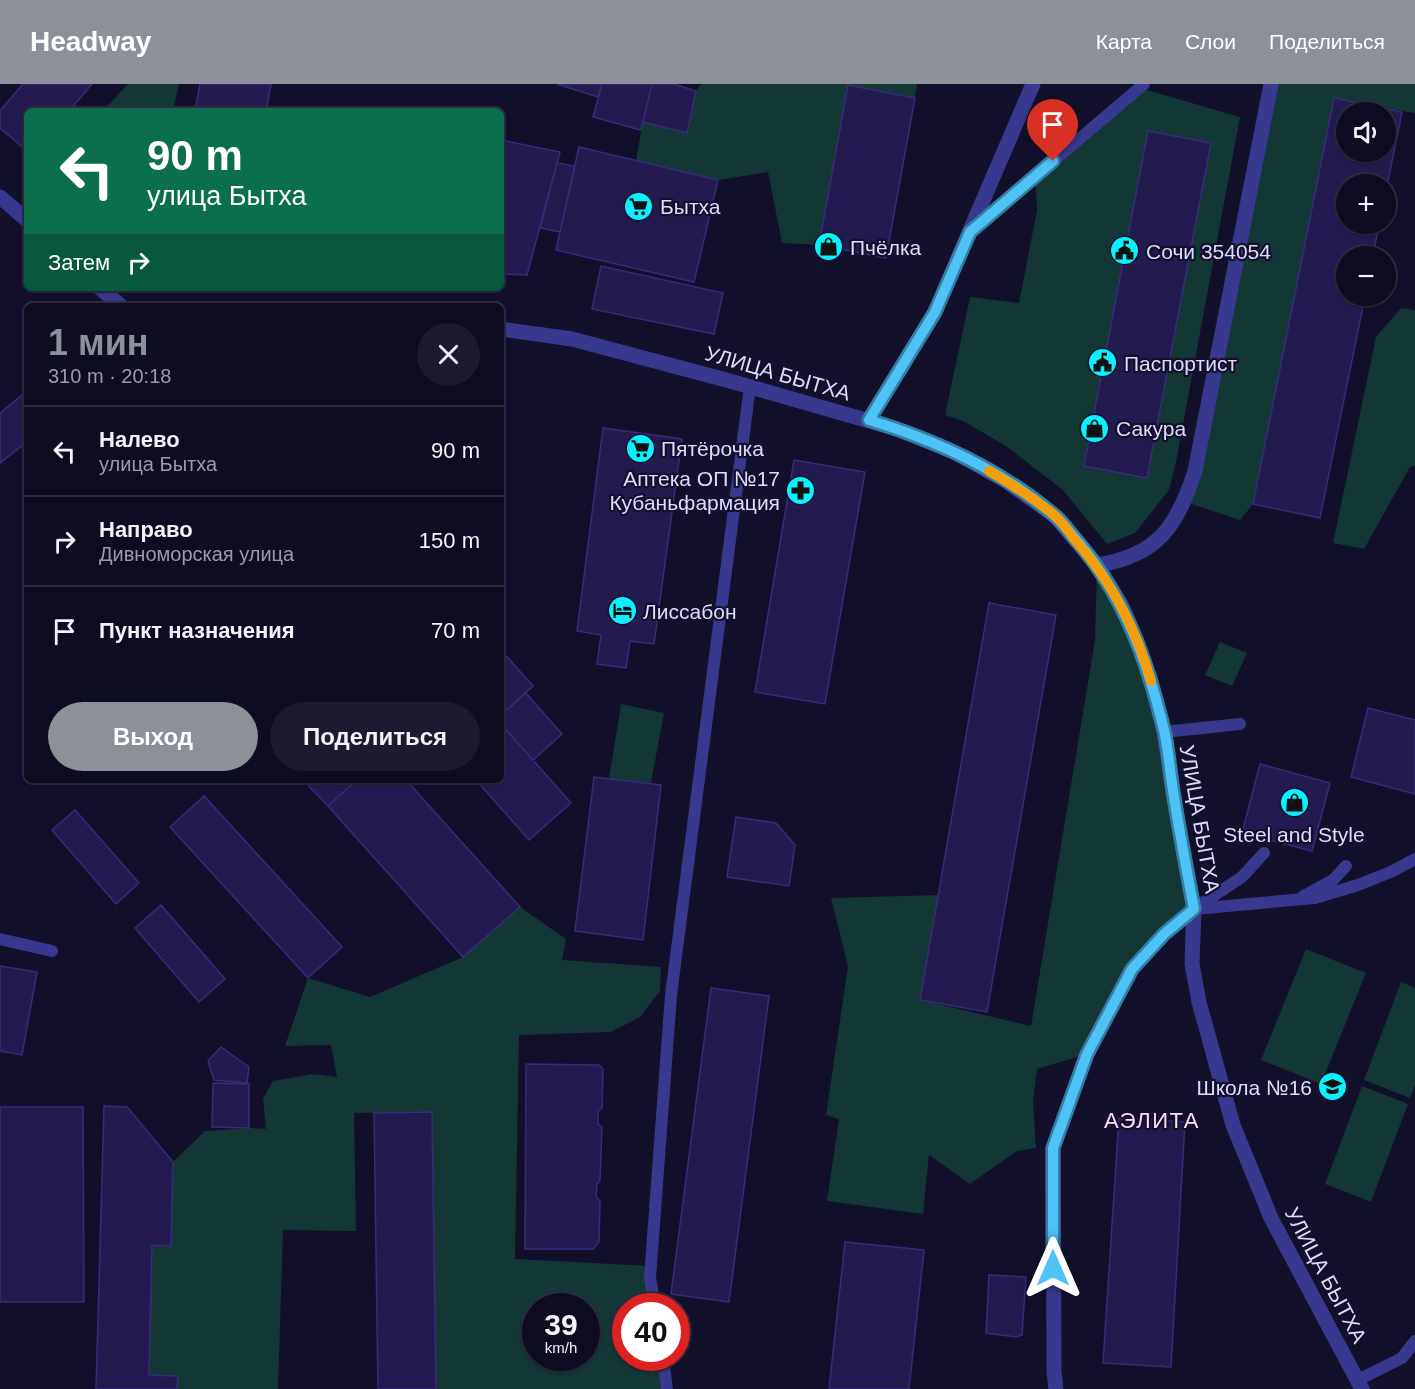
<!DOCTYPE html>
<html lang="ru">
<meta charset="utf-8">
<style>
:root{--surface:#0e0c21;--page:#1c1a2e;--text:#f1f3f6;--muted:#9b9ba5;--line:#2e2c3f;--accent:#8c9099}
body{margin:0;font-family:Arial,sans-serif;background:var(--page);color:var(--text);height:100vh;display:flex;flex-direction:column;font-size:22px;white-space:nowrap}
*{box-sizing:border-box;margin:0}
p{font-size:20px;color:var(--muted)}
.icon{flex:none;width:33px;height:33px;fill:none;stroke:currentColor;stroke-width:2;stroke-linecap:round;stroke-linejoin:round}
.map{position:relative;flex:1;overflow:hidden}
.drawer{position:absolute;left:24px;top:219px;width:480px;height:480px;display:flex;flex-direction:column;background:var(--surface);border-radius:9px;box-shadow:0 2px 4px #0004,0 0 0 2px var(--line)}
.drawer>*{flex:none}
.banner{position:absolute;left:24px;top:24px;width:480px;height:183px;border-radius:9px;box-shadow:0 2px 4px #0004,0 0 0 2px var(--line);background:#0b6e4f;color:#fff;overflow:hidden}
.controls{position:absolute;left:1336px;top:18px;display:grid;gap:12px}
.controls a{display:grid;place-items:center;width:60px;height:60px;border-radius:50%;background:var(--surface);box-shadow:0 2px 4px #0004,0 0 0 2px var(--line);font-size:30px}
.speed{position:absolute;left:522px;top:1209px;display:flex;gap:12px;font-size:30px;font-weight:700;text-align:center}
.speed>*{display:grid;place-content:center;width:78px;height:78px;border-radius:50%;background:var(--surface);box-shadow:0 2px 4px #0004,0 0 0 2px var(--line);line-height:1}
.speed small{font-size:15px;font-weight:400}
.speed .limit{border:9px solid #d22;background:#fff;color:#111}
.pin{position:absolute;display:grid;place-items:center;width:51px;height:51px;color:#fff;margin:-62px -26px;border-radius:50% 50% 50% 0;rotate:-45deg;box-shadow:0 0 6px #0007}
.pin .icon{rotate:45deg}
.me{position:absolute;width:66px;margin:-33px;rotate:0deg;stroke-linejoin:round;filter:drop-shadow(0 0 4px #0008)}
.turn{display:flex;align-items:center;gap:21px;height:126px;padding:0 24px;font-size:27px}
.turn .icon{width:78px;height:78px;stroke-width:2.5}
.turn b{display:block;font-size:42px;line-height:51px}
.then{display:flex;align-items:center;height:57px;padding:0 24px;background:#0003;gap:12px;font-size:22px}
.round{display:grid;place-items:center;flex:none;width:63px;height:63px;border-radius:32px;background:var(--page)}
.overview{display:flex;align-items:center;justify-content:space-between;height:102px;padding:0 24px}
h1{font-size:36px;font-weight:800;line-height:45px;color:var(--accent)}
.cta{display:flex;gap:12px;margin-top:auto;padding:12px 24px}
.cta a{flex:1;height:69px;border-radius:36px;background:var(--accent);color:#fff;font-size:24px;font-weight:800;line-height:69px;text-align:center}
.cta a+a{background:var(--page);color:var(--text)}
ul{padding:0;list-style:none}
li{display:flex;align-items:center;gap:18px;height:90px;padding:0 24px;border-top:2px solid var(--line)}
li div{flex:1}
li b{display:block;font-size:22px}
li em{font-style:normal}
header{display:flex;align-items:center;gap:36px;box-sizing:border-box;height:84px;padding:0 30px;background:var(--accent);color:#fff}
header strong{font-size:28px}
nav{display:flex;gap:33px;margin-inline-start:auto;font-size:21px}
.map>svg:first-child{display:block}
.green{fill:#123734;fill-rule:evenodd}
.building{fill:#231b4f;stroke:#382b7c;stroke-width:1.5;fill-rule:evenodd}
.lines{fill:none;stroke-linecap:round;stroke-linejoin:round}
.service{stroke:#38398e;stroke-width:12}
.minor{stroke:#38398e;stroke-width:15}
.tertiary{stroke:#38398e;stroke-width:15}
.route-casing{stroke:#337fa1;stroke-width:15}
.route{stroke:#4fc3f7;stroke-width:10}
.slow{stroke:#f59e0b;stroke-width:10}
.labels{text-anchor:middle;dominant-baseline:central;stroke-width:4.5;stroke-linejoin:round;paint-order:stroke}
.poi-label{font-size:21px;fill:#dedbff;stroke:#13102c;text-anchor:start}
.street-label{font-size:21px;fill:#dedbff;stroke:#13102c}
.neighbourhood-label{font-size:22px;letter-spacing:1.5px;fill:#ffddf4;stroke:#13102c}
</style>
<header>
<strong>Headway</strong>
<nav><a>Карта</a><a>Слои</a><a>Поделиться</a></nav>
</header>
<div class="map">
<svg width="1415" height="1305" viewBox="0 0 1415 1305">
<rect width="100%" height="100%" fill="#13102c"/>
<path class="green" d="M128,0h51l-6,27h-70z
M701,0h216l-2,14 -67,-12 -29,159 -37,-2 -14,-71 -50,8 -82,-20 7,-38 43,10 10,-41z
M1271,0h144v29l-81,-14 -81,405 -13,16 -55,-18z
M1140,4l100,29 -64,345 -7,28 -34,43 -28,11 -44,-54 -57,-44 -43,-25 -18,-6 25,-118 49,6 18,-93 -2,-34z
M1401,224l14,2v156l-5,1 -46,82 -31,-6 43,-206z
M1097,481l40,76 57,268 -62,60 -45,85 -50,15 -4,33 3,46 -19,3 -47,33 -41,-29 -6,59 -96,-13 12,-82 -13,-4 22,-149 -17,-68 108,-3 -18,105 110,26 64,-386z
M1220,558l27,11 -15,33 -27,-11z
M621,620l43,9 -13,70 -42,-4z
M520,823l46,32 -4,21 99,7 -1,24 -20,26 -29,15 -92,3 -4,224 136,7 4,40h-29v52h37l4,31h-231l-4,-277 -78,1 2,118 -73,-1 -5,159h-101v-13l-28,-1 3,-130 19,1 2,-84 32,-31 44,-3 17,1 -3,-30 10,-18 40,-7 24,3 -6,-32 -46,1 23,-68 62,19 93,-40zM536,1222h50v52h-50z
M1306,865l60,24 -45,111 -60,-24z
M1401,898l14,6v97l-5,13 -46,-18z
M1362,1002l46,18 -37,98 -46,-18z"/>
<path class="building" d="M23,0h69l-23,27h-42v40l-27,-23v-17z
M200,0h71l-5,27h-71z
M557,0h45l-4,13z
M602,0h50l-11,46 -48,-13z
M652,0h22l22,7 -9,42 -44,-11z
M848,1l67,13 -29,160 -67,-13z
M1334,14l68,14 -16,79v-7h-39v40h32l-6,32h-26v40h18l-45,222 -67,-14zM1347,28h39v40h-39z
M1148,47l63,12 -64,335 -63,-12z
M501,56l59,12 -33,123 -26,-1z
M579,63l139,33 -24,102 -138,-32z
M557,79l18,3 -15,66 -20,-4z
M601,182l122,27 -9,41 -122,-25z
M27,307v51l-27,21v-50z
M603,344l79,11 -28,205 -24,-3 -4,27 -29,-4 4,-29 -24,-4z
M794,376l71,12 -40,232 -70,-12z
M989,519l67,12 -69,397 -67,-12z
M501,566l32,36 -32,29z
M526,609l36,41 -29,26 -32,-36v-9z
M1368,624l47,12v74l-64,-17z
M501,640l70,79 -42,37 -53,-60h25z
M1260,680l70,19 -18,68 -70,-18z
M594,693l67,8 -18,155 -68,-9z
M303,696h54l-29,26z
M357,696h49l114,127 -57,50 -135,-151z
M204,712l138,151 -34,31 -138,-151z
M75,726l64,73 -23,21 -64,-74z
M736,733l40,6 19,22 -6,41 -62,-9z
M161,821l64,74 -26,23 -64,-74z
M0,882l37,6 -15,83 -22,-4z
M711,904l58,8 -40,306 -58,-8z
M221,963l28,20 -2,16 -33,-3 -6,-19z
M526,980l73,1 4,4 -1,39 -4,3v13l4,3 -2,54 -3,3 -1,13 4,4 -1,41 -6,7h-68z
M213,999l36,1v44l-37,-1z
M104,1022l23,1 46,55 -2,84 -19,-1 -3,130 29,1 -1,13h-81z
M0,1023h83l1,195h-84z
M432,1028l4,277h-58l-4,-276z
M1119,1034l66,4 -14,245 -68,-4z
M845,1158l79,8 -15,139h-80z
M989,1191l37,2 -4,58 -6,2 -30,-4z"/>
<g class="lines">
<path class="service" d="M971,147l173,-147
M1164,648l76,-8
M1302,813l31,-17 13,-14
M1195,824l47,-31 22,-24
M1194,825l121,-11 43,-13 35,-14 22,-12
M0,855l52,12
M655,1222l-5,-28 21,-283 79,-609
M663,1274l4,31
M1358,1296l44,-22 13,-17"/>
<path class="minor" d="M869,336l66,-108 98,-228"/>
<path class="tertiary" d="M0,113l27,23
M100,204l21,18
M501,245l71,10 158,42 167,48 57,23 52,29 49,35 42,49 25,41 15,35 13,37 14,54 10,67 20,110 -2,55 7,38 34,123 38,93 91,171
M1097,481c61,-9 80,-39 98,-94l76,-387
M1056,1305l-2,-17 -1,-224 34,-94 45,-85 32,-35 30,-25"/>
</g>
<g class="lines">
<defs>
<path id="route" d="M1053,77l-83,71 -35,80 -66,108c66,20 132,50 185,95 9,7 16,18 24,27 47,56 69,118 86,188 5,22 6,45 10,67 6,38 13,75 20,112l-30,25 -32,35 -45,85 -34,94v120"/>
</defs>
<use href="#route" class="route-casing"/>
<use href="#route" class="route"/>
<path class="slow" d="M989,387c22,13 46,28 65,44 8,7 15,17 21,25 36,41 61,88 76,141"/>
</g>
<defs>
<symbol id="supermarket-disc" viewBox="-11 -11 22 22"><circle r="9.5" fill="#07f1ff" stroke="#13102c"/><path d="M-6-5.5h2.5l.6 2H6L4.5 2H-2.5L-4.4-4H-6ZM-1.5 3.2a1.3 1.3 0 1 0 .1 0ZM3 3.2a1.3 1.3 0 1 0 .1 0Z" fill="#111"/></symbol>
<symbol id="shop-disc" viewBox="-11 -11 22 22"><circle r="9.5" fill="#07f1ff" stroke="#13102c"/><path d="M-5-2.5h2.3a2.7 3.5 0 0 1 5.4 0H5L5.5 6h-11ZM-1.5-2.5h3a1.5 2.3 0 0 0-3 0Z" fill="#111"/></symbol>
<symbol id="civic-disc" viewBox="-11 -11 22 22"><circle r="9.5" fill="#07f1ff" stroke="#13102c"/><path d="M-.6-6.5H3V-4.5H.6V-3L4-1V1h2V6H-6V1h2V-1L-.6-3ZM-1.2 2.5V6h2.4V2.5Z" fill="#111"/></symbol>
<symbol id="pharmacy-disc" viewBox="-11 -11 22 22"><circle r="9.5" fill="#07f1ff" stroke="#13102c"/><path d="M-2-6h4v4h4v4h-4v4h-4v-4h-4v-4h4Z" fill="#111"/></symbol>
<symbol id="hotel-disc" viewBox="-11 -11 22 22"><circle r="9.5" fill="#07f1ff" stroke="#13102c"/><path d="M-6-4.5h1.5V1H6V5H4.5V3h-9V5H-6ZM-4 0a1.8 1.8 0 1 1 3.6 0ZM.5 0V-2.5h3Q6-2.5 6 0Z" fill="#111"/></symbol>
<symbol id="school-disc" viewBox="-11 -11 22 22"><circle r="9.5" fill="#07f1ff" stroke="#13102c"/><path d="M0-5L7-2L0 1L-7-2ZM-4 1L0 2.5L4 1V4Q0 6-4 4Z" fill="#111"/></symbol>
</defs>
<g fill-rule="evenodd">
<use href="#supermarket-disc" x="622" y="106" width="33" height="33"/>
<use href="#shop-disc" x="812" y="146" width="33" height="33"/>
<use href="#civic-disc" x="1108" y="150" width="33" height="33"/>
<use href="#civic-disc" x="1086" y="262" width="33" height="33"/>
<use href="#shop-disc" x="1078" y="328" width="33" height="33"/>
<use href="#supermarket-disc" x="624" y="348" width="33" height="33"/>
<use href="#pharmacy-disc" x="784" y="390" width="33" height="33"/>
<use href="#hotel-disc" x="606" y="510" width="33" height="33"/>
<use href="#shop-disc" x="1278" y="702" width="33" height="33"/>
<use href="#school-disc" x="1316" y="986" width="33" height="33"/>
</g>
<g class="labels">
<g class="poi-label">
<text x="660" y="122">Бытха</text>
<text x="850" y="163">Пчёлка</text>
<text x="1146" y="167">Сочи 354054</text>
<text x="1124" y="279">Паспортист</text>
<text x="1116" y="344">Сакура</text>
<text x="661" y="364">Пятёрочка</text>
<text x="780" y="394" text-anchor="end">Аптека ОП №17<tspan x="780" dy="24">Кубаньфармация</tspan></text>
<text x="643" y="527">Лиссабон</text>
<text x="1294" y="750" text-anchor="middle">Steel and Style</text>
<text x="1312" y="1003" text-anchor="end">Школа №16</text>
</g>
<g class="street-label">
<text transform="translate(778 289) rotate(16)">УЛИЦА БЫТХА</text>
<text transform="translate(1200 735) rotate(80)">УЛИЦА БЫТХА</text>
<text transform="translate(1326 1191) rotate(62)">УЛИЦА БЫТХА</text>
</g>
<g class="neighbourhood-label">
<text x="1152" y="1036">АЭЛИТА</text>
</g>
</g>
</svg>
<div class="controls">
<a><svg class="icon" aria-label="sound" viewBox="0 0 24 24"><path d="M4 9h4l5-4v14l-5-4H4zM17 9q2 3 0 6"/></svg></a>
<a>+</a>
<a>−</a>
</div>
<div class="speed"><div>39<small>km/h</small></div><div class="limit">40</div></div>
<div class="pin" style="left:1053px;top:77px;background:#d93025"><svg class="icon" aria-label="arrive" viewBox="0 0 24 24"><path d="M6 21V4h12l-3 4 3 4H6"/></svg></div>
<svg class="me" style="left:1053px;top:1184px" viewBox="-20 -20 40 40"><path d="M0-17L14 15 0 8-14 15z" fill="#4fc3f7" stroke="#fff" stroke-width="4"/></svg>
<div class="banner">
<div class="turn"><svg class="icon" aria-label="left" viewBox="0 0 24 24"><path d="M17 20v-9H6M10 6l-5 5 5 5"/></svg><div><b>90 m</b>улица Бытха</div></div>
<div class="then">Затем<svg class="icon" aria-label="right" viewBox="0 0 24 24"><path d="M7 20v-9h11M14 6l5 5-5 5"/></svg></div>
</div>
<section class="drawer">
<div class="overview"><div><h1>1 мин</h1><p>310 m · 20:18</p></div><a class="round"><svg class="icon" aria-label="close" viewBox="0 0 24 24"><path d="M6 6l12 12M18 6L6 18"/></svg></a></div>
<ul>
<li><svg class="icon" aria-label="left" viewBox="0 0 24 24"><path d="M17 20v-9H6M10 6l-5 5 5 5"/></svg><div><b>Налево</b><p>улица Бытха</p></div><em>90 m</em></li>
<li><svg class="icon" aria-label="right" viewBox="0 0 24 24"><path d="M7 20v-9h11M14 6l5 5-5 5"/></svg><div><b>Направо</b><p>Дивноморская улица</p></div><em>150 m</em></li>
<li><svg class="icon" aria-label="arrive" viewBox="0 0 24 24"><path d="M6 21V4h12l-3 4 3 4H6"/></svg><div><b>Пункт назначения</b></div><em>70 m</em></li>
</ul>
<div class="cta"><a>Выход</a><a>Поделиться</a></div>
</section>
</div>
